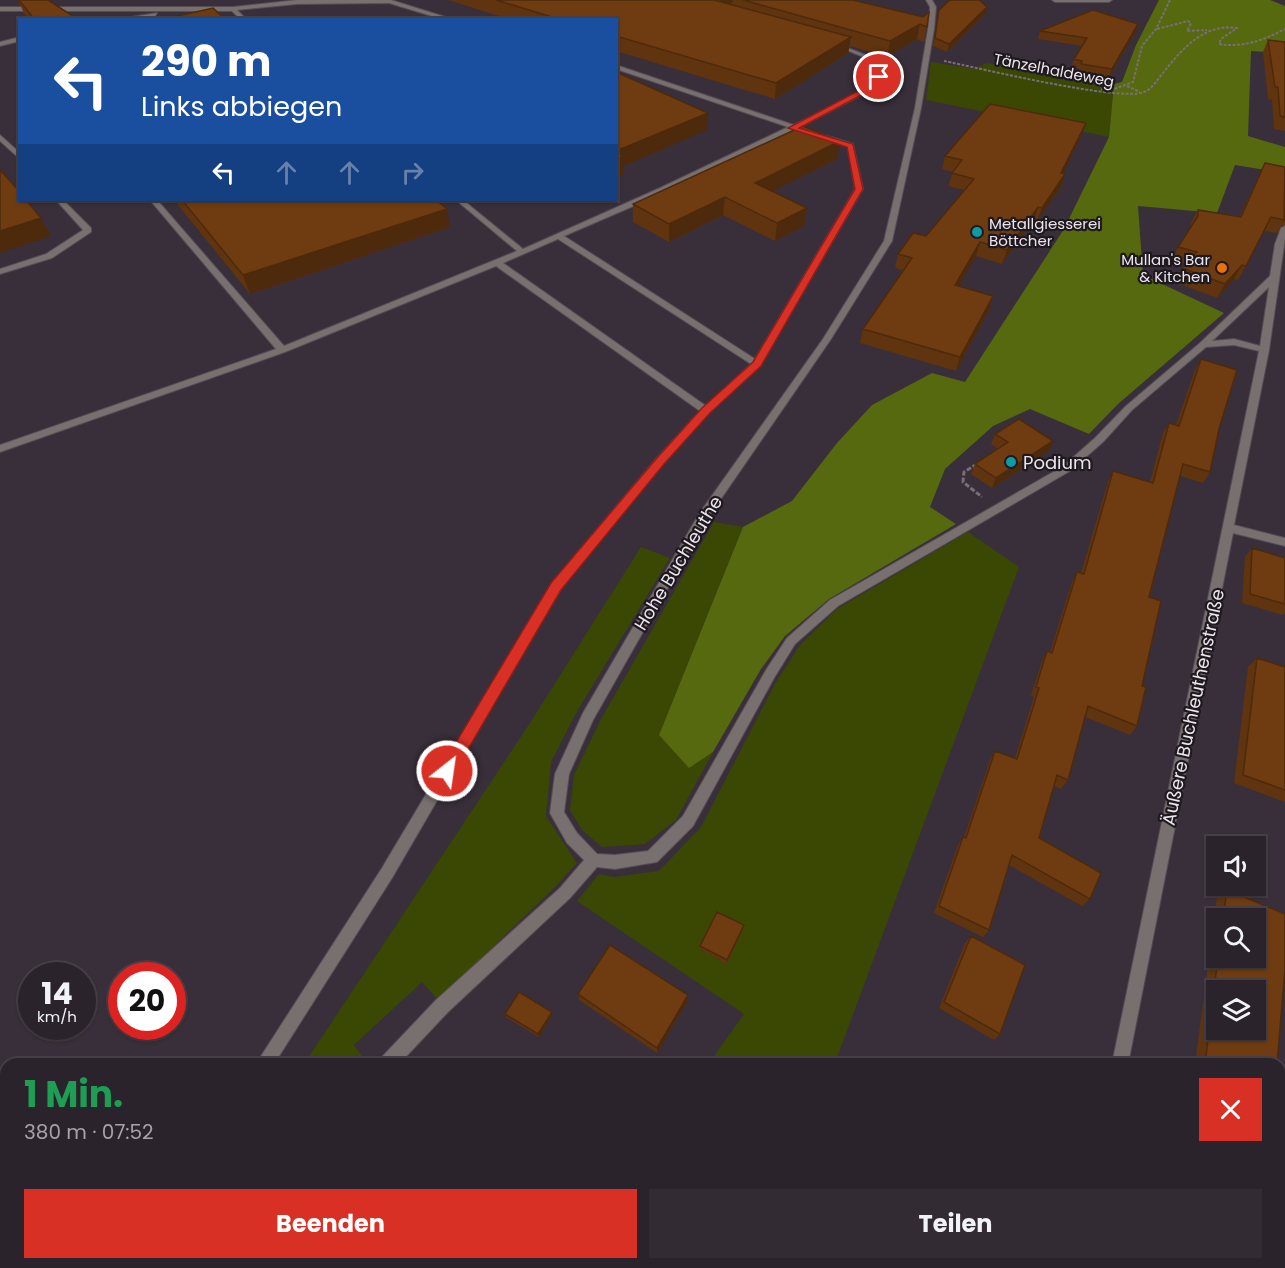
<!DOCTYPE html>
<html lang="de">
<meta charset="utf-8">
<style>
:root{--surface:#2b232c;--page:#332b34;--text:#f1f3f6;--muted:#a6a4a9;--line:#474048;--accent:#d93025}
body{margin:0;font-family:Poppins,sans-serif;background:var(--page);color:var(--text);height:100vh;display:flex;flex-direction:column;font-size:22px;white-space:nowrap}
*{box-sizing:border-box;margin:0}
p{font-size:20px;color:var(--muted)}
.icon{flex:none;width:33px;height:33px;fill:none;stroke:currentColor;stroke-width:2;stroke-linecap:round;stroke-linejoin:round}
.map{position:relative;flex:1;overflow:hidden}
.panel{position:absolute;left:0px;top:1058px;width:1286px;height:212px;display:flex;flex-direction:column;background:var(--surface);border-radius:18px 18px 0 0;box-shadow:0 2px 4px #0004,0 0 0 2px var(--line)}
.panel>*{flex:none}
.hud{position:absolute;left:18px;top:18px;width:600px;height:183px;border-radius:0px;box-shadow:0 2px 4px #0004,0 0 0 2px var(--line);background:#1a4fa0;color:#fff;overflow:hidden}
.buttons{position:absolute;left:1206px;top:836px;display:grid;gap:12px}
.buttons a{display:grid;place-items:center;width:60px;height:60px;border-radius:0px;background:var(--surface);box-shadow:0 2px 4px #0004,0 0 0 2px var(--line);font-size:30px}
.speed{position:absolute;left:18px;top:962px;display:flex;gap:12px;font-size:30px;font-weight:700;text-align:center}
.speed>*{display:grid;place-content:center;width:78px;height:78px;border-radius:50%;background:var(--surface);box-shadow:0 2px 4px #0004,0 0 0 2px var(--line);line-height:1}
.speed small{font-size:15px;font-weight:400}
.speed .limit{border:9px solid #d22;background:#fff;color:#111}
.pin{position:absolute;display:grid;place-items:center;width:51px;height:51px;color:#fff;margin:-26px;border:3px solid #fff;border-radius:50%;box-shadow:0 2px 6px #0007}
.me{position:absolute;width:66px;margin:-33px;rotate:30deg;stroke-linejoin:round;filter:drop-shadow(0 0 4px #0008)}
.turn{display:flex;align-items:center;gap:21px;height:126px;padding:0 24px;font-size:27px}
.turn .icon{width:78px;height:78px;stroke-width:2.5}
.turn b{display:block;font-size:42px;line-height:51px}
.lanes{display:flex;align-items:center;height:57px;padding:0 24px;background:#0003;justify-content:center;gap:30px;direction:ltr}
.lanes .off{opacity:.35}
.round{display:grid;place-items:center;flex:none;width:63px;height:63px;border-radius:0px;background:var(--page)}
.headline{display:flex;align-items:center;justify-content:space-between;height:102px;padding:0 24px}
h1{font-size:36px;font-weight:700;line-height:45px;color:#1e9e55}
.action{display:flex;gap:12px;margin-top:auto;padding:12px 24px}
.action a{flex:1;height:69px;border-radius:0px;background:var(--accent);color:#fff;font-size:24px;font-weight:700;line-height:69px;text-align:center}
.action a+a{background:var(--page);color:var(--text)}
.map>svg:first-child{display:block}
.green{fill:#3a4804}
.forest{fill:#56690e}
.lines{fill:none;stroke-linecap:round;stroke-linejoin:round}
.lane-casing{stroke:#564c56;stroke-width:2}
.street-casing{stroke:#564c56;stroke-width:2}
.path-far1{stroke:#776e78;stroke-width:2;stroke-dasharray:3 1.5;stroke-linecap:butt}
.path{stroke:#776e78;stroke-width:3;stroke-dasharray:5 2;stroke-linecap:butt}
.lane{fill:#786f6f;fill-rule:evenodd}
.street{fill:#786f6f;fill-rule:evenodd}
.wall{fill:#5f340f;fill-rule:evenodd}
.shaded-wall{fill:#4e2a0c}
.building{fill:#6f3c11;stroke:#4e2a0c;stroke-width:1.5;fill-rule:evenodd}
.route{fill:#d93025;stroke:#8d1f18;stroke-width:1.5}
.culture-dot{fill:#0f9aa8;stroke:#1e191e;stroke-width:2}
.food-dot{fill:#e8710a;stroke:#1e191e;stroke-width:2}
.labels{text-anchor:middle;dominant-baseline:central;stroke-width:4.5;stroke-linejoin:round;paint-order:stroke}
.far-street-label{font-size:15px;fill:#ece5ec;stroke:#1e191e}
.far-poi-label{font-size:15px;fill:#ece5ec;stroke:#1e191e;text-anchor:start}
.poi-label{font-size:18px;fill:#ece5ec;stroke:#1e191e;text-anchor:start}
.street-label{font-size:18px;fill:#ece5ec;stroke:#1e191e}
</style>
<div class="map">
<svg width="1285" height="1268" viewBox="0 0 1285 1268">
<rect width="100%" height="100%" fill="#392f3a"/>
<path class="green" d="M931,62l45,7 10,-6 128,21 -5,53 -183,-37z
M714,522l29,5 -84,208 30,32 24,-15 -37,68 -31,24 -43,3 -20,-17 -12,-20 4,-35 27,-56z
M968,532l51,35 -184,496h-126l35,-49 -167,-113 22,-27 15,3 45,-6 42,-44 75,-145 24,-37 37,-36z
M641,547l29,11 -94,155 -25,49 -5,54 31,47 -23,25 -116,112 -16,-18 -68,63 13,18 -63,1 226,-341z
M585,1263h185l-1,5h-187z"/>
<path class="forest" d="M1159,0h111l15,6v47l-34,-2 -3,85 37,11v26l-50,-8 -18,48 -79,-7 5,69 81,38 -106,91 -29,30 -59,-25 -37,17 -48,43 -15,38 26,17 -127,75 -44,37 -24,33 -48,83 -24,16 -30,-33 84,-208 49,-26 45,-58 35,-38 60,-32 33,9 99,-153 45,-92 5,-53 8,-2 14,-37z"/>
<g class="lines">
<defs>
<path id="lane" d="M297,0h94l64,20h-10l-56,-17 -92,1 -60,6 10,10h-6l-9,-9h-232v-4h233z
M1052,0h60l-3,2h-54z
M157,13l-2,3 -26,4h-17z
M20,37v4l-20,5v-4z
M832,42l60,23 -21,25 -71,37 53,17 10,45 -103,177 -51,47 -45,50 -104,126 -168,289 -118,186h-18l126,-196 170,-285 104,-124 44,-48 -204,-145 -211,86 -285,100v-7l276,-96 -126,-149h7l127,146 233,-95 -61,-51h7l60,49 137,-61 128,-61 -172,-58v-4l178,60 73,-37 18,-22 -53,-22zM795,129l53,17 7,43 -100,170 -191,-123 102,-44zM558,239l193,125 -45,42 -203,-143z
M0,135l20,18v6l-20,-18z
M56,200h7l28,28v4l-39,26 -52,16v-5l46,-15 37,-24z
M130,1263h19l-2,5h-19z"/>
<path id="street" d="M926,0h6l4,7 -2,22 -13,79 -29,133 -61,98 -124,180 -114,201 -24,54 -5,38 13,21 20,21 18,1 33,-4 35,-35 83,-146 21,-32 43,-38 232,-133 33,-29 31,-32 74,-63 70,-67 5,-32 6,-16 4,-2v13l-16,111 -35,175 51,13v8l-52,-13 -105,531h-16l147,-713 -25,-6 -28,2 -74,63 -29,32 -33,29 -232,135 -43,38 -21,34 -81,148 -36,36 -42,7 -18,-2 -27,31 -122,114 -49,52h-20l2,-6 55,-58 124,-112 24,-28 -17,-17 -17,-30 5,-39 28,-61 116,-199 124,-175 61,-98 31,-133 13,-79 2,-22zM1269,287l-9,59 -26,-7 -22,2z
M250,1263h18l-2,5h-18z
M1070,1263h18l-1,5h-18z"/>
</defs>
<use href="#lane" class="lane-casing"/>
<use href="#street" class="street-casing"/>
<path class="path-far1" d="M1157,29l31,-8 3,2 -4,8 20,-1
M944,61c35,7 175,41 200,31 8,-3 13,-12 19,-19 19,-24 41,-50 74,-45l-16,11 -2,5c24,4 45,-4 66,-15
M1127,86l13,6
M1101,89h13l19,-7 9,-36 14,-17 14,-29"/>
<path class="path" d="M977,464l-13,8 -1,10 19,15"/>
<use href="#lane" class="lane"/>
<use href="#street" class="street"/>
</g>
<path class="wall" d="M18,0h30l31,20h-50l-5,-7z
M448,0h405l74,27 -3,15 -7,-3 -30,18 -37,-11 -2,7 -73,46 -159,-48v-31h-104z
M939,10l46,4 -38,38 -14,-6z
M1040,31h96l-27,46 -31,-6 1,-3 -8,-1 3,-8 9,-13 -45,-7z
M1268,40l17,2v89l-11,-2 -2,-29 -4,-1 -5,-47z
M1081,136l-18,37 2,1 -4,13 -24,34 -3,-1 -32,44 -26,-8 -18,30 31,24 -33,61 -96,-28 3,-14 40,-59 -8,-2 3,-14 28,-18 38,-46 -16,-4 5,-14 -11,-3 3,-13z
M837,159l-65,32 32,35 -29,15 -52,-26 -54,27 -36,-20v-18z
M1265,163l20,4v57l-4,2 -4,7 -13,-2 -26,49 -4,-1 -17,19 -42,-16 7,-14 3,-4 -13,-3 6,-14 13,-21v-3l7,-13 42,6z
M174,200h262l14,27 -200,67z
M1201,359l18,70 -9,43 -7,11 -23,-7 -31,121 -7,89 -5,40 -7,9 -45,-18 -17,63 -7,9 -7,-3 -15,52 51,61 -8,7 -73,-41 -20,65 -6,7 -49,-24 24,-68 5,-8h1l26,-77 5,-9 20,7 19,-61 -3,-1 11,-35 5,-10 3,1 22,-70 5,-10 4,1 27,-91 5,-11 37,11 13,-49 6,-10 7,2 19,-55z
M995,434l54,17 -57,37 -21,-14 4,-10 23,-15 -7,-5z
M1252,548l33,10v54l-2,3 -41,-12 3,-46z
M1257,658l28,9v135l-51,-19 14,-116z
M1227,890l58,24v55l-8,95h-82l22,-167zM1216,918h40v39h-40zM1216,990h40v39h-40z
M743,929l-16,35 -27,-15v-3z
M971,936l29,98 -6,6 -55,-32 26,-65z
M578,994l109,8 -30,51 -78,-53z
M552,1012v3l-13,22 -33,-20 -1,-3z
M871,1263h144l-1,5h-145z"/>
<path class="shaded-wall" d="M720,0h13v2l-13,7z
M987,7l-2,7 -38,38 2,-8z
M920,24l-3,15 -30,18 3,-16z
M1138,24l-2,7 -27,46 3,-8z
M851,37l-3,16 -73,46 1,-16z
M708,113l-1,17 -83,36v8l-8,4v-27z
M1086,123l-5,13 -24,50 4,-13z
M840,141l-3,18 -84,42 2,-18z
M1065,174l-4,13 -24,34 5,-13z
M725,197l-2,18 -54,27v-18z
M1038,207l-4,13 -32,44 5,-14z
M807,208l-3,18 -29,15 2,-18z
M447,209l3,18 -200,67 -7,-19z
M41,218l10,18 -51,17v-22z
M980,242l-4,14 -25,43 4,-14z
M1242,265l-8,14 -17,19 8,-14z
M993,296l-4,14 -33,61 4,-14z
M1053,441l-4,10 -57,37 4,-10z
M688,995l-1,7 -30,51v-5z
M552,1012v3l-13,22 -1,-3z
M383,1263h5l5,5h-6z
M543,1263h3l-3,5h-2z"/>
<path class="building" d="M19,0h29l31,20h-44z
M496,0h218l137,37 -75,46 -160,-47v-16h-54z
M743,0h110l70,17 6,-5 -2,15 -7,-3 -30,17z
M950,0h29l8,7 -38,37 -14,-6 4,-28z
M213,8l13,12h-66z
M1093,10l45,14 -26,45 -31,-5 1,-3 -8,-2 13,-21 -47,-7z
M1268,40l17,2v75l-5,-1 -2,-29h-3z
M616,72l92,41 -92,38z
M990,104l96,19 -25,50 4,1 -23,34 -4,-1 -31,43 -27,-8 -25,43 38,11 -33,61 -97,-28 49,-71 -14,-4 15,-21 13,3 48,-57 -22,-6 10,-13 -17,-4z
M803,126l37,15 -85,42 52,25 -30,15 -52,-26 -56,27 -36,-20z
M616,153l8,3 -8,3z
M1265,163l20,4 -1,53 -13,-3 -25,49 -4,-1 -17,19 -43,-16 15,-16 -19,-5 20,-31v-6l43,7z
M0,170l20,22v8h6l15,18 -41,13z
M182,200h254l11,9 -204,66z
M1201,359l36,11 -18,59 -9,43 -27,-8 -34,133 12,4 -19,85 4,1 -9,39 -49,-20 -20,74 -11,-5 -18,63 62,35 -11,26 -78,-44 -23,75 -50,-24 24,-69 3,1 29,-87 22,8 22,-71 -3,-1 11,-36 5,2 25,-81 7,2 29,-103 40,12 16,-60 10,3z
M1019,419l34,22 -57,37 -21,-14 33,-22 -13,-8z
M1252,548l33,10v46l-35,-10z
M1257,658l28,9v123l-42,-15z
M1227,890l58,24v55l-8,95h-72l13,-107h38v-39h-33zM1216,990h40v39h-40z
M717,912l27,13 -17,35 -27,-14z
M971,936l54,29 -25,69 -56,-32z
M610,945l78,50 -31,53 -79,-54z
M519,992l33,20 -14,22 -33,-20z
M948,1059l8,5h-10z
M335,1263h48l4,5h-56z
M516,1263h27l-2,5h-19z
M875,1263h140l-1,5h-140z"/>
<path class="route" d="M876,75l6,2 -11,13 -72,38 54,16 10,45 -102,177 -51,47 -46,51 -103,126 -108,185 -6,2 -5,-2 -2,-4 2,-5 109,-183 105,-124 46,-51 51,-46 102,-173 -8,-42 -59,-19 78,-41z"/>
<g class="culture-dot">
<circle cx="977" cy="232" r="6"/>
<circle cx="1011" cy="462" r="6"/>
</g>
<circle class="food-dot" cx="1222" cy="268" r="6"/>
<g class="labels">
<g class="far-street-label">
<text transform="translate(1054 70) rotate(11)">Tänzelhaldeweg</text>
</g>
<g class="far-poi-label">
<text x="989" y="223">Metallgiesserei<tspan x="989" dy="17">Böttcher</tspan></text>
<text x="1210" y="259" text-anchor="end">Mullan's Bar<tspan x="1210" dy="17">&amp; Kitchen</tspan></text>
</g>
<g class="poi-label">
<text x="1023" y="462">Podium</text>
</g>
<g class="street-label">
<text transform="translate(678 563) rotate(-59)">Hohe Buchleuthe</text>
<text transform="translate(1193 707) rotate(-78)">Äußere Buchleuthenstraße</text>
</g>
</g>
</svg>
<div class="buttons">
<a><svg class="icon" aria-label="sound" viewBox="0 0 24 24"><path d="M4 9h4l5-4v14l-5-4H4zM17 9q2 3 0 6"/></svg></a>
<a><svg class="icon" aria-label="search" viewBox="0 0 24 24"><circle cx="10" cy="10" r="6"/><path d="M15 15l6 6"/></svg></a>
<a><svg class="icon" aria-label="layers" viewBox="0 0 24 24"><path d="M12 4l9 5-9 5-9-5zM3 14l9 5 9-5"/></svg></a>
</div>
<div class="speed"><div>14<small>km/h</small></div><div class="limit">20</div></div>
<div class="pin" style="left:879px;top:77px;background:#d93025"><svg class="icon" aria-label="arrive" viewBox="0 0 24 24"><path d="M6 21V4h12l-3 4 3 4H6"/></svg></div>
<svg class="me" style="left:447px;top:771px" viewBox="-20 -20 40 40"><circle r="17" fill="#d93025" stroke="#fff" stroke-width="3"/><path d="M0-11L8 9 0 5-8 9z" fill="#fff"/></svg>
<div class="hud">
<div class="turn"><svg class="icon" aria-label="left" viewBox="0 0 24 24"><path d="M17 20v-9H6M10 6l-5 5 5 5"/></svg><div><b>290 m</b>Links abbiegen</div></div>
<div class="lanes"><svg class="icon" aria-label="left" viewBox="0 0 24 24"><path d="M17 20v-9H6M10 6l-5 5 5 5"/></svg><svg class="icon off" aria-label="ahead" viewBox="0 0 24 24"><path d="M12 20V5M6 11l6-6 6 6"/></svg><svg class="icon off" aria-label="ahead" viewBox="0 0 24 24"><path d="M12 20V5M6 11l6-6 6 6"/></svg><svg class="icon off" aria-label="right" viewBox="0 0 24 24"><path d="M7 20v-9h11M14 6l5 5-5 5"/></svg></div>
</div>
<section class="panel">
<div class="headline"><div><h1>1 Min.</h1><p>380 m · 07:52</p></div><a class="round" style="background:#d93025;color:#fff"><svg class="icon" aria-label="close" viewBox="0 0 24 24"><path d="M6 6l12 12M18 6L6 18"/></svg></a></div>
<div class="action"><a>Beenden</a><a>Teilen</a></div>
</section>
</div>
